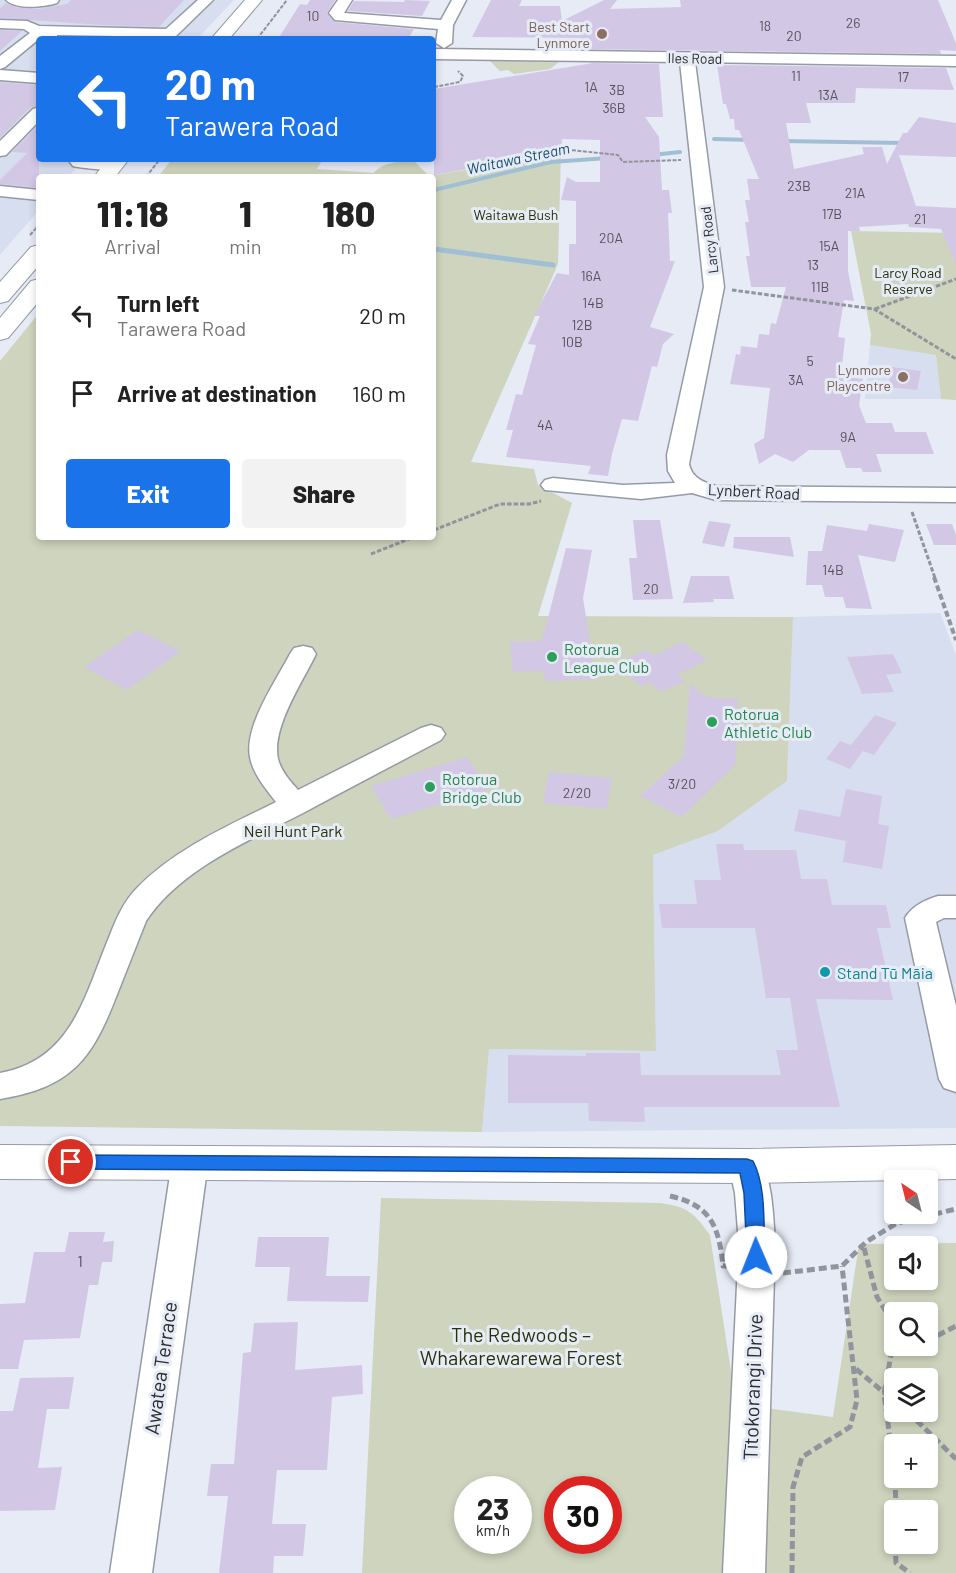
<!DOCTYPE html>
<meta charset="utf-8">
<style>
:root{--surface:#fff;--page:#f2f2f2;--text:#222;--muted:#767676;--accent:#1a73e8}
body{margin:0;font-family:Barlow,sans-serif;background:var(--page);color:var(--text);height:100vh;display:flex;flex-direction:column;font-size:22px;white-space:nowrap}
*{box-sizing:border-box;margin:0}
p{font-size:20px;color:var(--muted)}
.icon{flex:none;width:33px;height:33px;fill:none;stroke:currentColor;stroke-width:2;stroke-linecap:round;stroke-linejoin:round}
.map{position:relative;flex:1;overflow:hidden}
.panel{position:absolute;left:36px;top:174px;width:400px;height:366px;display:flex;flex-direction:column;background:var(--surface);border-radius:6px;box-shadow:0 3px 9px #0003}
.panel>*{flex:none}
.top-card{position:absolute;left:36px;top:36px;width:400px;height:126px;border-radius:6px;box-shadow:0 3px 9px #0003;background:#1a73e8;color:#fff;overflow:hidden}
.needle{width:39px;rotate:325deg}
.fabs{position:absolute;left:884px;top:1170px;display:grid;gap:12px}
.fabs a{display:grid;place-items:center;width:54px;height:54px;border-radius:6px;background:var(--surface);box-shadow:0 3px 9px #0003;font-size:30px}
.speed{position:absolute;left:454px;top:1476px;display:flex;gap:12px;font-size:30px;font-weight:700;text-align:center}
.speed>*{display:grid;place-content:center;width:78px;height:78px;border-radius:50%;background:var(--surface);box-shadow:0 3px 9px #0003;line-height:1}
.speed small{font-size:15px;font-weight:400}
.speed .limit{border:9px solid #d22;background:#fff;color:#111}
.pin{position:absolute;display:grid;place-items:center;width:51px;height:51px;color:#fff;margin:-26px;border:3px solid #fff;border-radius:50%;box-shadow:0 2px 6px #0007}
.me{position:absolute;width:66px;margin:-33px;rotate:359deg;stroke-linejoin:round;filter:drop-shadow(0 0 4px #0008)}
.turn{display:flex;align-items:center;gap:21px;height:126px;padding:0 30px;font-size:27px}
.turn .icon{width:78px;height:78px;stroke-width:2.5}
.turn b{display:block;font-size:42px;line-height:51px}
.eta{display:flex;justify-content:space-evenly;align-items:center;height:102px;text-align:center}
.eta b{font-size:36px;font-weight:800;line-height:42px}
.action{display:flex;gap:12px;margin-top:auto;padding:12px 30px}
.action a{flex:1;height:69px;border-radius:6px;background:var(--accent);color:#fff;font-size:24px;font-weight:800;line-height:69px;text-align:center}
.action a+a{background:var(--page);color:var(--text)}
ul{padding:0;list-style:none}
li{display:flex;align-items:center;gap:18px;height:78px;padding:0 30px}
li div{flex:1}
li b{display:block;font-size:22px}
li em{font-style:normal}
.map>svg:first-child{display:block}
.built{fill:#d7def0}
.green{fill:#ced4bd;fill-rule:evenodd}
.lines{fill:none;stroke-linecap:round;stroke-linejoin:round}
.stream-far1{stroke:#a1bfd4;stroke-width:4}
.stream{stroke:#a1bfd4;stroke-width:5}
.building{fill:#d3c7e6}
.minor-casing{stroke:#959aa4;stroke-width:3}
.major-casing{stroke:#959aa4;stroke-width:2}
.highway-casing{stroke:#959aa4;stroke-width:2}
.path-far3{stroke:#91949c;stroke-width:2;stroke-dasharray:4 1.5;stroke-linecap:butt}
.path-far2{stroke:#91949c;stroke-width:3;stroke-dasharray:4.5 2;stroke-linecap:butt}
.path-far1{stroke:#91949c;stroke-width:4;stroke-dasharray:6 3;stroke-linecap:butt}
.path{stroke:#91949c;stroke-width:5;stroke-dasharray:8 4;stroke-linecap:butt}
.minor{fill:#fff;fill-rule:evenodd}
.major{fill:#fff;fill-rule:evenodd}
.highway{fill:#fff;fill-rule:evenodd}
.route{fill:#1a73e8;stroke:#114b97;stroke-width:1.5}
.education-dot{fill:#8d6e63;stroke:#e6ebf6;stroke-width:2}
.leisure-dot{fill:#2e9e5b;stroke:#e6ebf6;stroke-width:2}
.culture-dot{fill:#0f9aa8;stroke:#e6ebf6;stroke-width:2}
.labels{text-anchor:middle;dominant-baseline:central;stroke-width:6;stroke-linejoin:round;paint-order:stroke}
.number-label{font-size:14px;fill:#55535e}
.far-education-label{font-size:14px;fill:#785e54;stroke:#e6ebf6;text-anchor:end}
.far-street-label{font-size:14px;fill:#2b2c30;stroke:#e6ebf6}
.far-park-label{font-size:14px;fill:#293008;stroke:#e6ebf6}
.far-water-label{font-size:15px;font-style:italic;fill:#174c6a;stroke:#e6ebf6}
.street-label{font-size:16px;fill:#2b2c30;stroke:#e6ebf6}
.leisure-label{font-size:16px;fill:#27864d;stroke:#e6ebf6;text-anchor:start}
.park-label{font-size:16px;fill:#293008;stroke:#e6ebf6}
.culture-label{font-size:16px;fill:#0d838f;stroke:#e6ebf6;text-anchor:start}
.near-number-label{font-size:16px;fill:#55535e}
.near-park-label{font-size:20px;fill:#293008;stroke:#e6ebf6}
.near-street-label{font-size:20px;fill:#2b2c30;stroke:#e6ebf6}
</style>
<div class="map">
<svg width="956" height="1573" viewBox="0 0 956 1573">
<rect width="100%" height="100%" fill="#e6ebf6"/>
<path class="built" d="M0,0h234l-37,39h-158v120h52l-7,7 -8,2 -8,9h-29v33l-39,45z
M870,345l66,10 5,44h-76z
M940,613l16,42v473l-474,4 7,-83 167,2 -3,-196 65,-24 69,-50 6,-164z"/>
<path class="green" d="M490,61l69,1 -9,7 -36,5 -6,-4 -8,1z
M505,146l30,16 26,-11 -3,113 -87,198 63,7 4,16 34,18 -34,113 255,1 -6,164 -69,50 -65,24 3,196 -167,-2 -7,83 -482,-6v-765l39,-48v224h395v-360h-276l14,-18h151l-6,10 57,4c8,-11 26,-11 39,-13l16,16 54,-9h29l1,-5 7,-2z
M851,231l105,2v167l-15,-1 -5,-44 -66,-10 1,-11z
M381,1198l279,5c28,4 33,9 50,32l26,169 97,13 26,-173 97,-1v330h-594zM894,1246h33v34h-33zM894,1312h33v34h-33zM894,1378h33v34h-33zM894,1444h33v34h-33zM468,1490h51v50h-51zM558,1490h51v50h-51zM894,1510h33v34h-33z"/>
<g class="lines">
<path class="stream-far1" d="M714,139l38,1
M781,141l124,2
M652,155l28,-3
M434,190l117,-28 57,-4
M434,249l12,2"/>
<path class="stream" d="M434,249l119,16"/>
</g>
<path class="building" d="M71,0h113l-25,27 -58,-2 -101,-7v-10l6,-5 10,4 22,2 29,-5z
M310,0h25l-8,13 8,9 79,7 -6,10h-130l22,-35 7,1z
M405,0l25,1 -8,15 -74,-5 6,-10 50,1z
M491,0h31l-3,6h41l2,15 42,-21h13l-7,9 71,-2 -1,-7h258l18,43v8l-16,-1 1,4 -361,-5 -1,-11 -107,-1z
M0,30l22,1 -22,20z
M593,63l66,1 4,53h-18l14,20 3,53h7l3,23h-4l2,48h5l-25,66 24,7 -11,10 -6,23 -5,-1 -14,55 -16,-2 -10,35 -4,22 -20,-2 3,-8 -85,-9 7,-27h-7l10,-36 6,1 14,-50 -8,-1 12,-28h-6l23,-43 12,2v-31h7v-43l-15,-1 6,-23 9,5h24v-42l-38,-1 -1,14 -26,8 -5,-3 -96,17v-86z
M717,65l229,3 8,22 -98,-2 -1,15h-49l5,20h-25l8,46 70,-15 -2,-7h20l5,17 16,-31h4l12,-16 37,6v34l-57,-2 17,51 40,2v57l-15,-36 -32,-2 -1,-3 -49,3 1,4h-12v40l6,30 -10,-1 -6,37 7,1 -4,38 22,3 -4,26 7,18h26l3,9h31l8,22h-58l6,18h-19l-2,-4h-15l-6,-18h-31l-16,12 -18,-8 -16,10 -5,-20 10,-6 6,-50 -40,-4 6,-30 4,1 1,-9 16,2 2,-14 10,1 2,-12 5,1 10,-37h-35l-5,-31h4l-5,-34h4l-4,-22h5l-3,-21h12l-20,-49h-4l-1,-11h-4l-4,-15h-3z
M0,82l39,3v20l-8,2 -31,31z
M39,124v64l-39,-4v-4l27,-27 -15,-1z
M892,367l29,4 -4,19 -29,-3z
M633,520h27l13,79 -40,1 -4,-42h8z
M709,521l22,3 -7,23 -22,-4z
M869,524l35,6 -9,32 -37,-7 14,54 -26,-1 -3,-11h-18l-3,-12h-16l2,-34h14l5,-26 40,6z
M926,524h26l4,11v10h-22z
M734,537h56l4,20 -61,-9z
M566,548l26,2 -9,48 13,82 -51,1 -1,-10 -31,1 -3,-30 32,-1z
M691,576h38l5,23h-21l1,3 -31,1z
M138,630l43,21 -54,39 -43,-23z
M682,642l25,18 -30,15 8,6 -24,11 -12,-10 -7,4 -28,-21 32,-15 8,5z
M893,654l9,19 -16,2 8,17 -32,2 -15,-37z
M690,684l16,13 32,2 -2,65 -54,53 -42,-21 44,-40z
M875,715l22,8 -23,32 -11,-4 -13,18 -24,-10 14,-18 11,4z
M467,757l22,32 -98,30 -20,-33z
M549,772l63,6 -5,31 -64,-6z
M846,789l36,7 -4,28 11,2 -7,43 -39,-7 3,-21 -52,-10 5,-22 41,8z
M716,844h27l1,6h52l5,29h26l5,26h54l5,23h-14l16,72 -77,-1 24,108h-196l1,15 -56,-1 -1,-18h-80v-48l78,1v-3h54l1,22h140l-5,-25h22l-8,-52h-24l-11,-70h-93l-3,-24h38l-3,-24h27z
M69,1232h36l-2,10 11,-1 -2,21h-10l-4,23h-9l-9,53 -56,2 -6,29h-18v-65l25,-1 9,-51h31z
M258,1237h71l-3,39h44l-2,26 -81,-1 3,-34h-35z
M298,1322l-3,48 67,-5 1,29 -31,3 -5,73h-50l-5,54h34l-3,32h-29l-1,17h-54l9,-77h-21l4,-32h23l9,-111 8,-1 3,-29z
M74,1377l-5,32h-22l-9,59 24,-1 -7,43 -55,1v-100h13l7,-33z"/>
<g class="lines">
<defs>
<path id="minor" d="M6,0h53l-2,3c-13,4 -41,7 -51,-3z
M198,0h15l-38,37 -118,-2v4h-18l-34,28 -5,2v-13l30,-23 -6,-4 -24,-1v-8l27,1 12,5 127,3z
M338,0h14l-8,13 97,7 11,-20h14l-13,25 -1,18 -8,5 -8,-5 2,-14 -103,-9 -6,-7z
M434,49l522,7v10l-261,-4 29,225 -35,177c3,14 14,18 27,22l240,2v14l-240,-2 -24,-7 -51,6 -96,-9 -4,-5 4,-5 8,-2 70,7 52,-2 -7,-12 -1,-16 37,-168 -24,-225 -246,-3z
M0,70l39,3v10l-39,-3z
M39,107v14l-33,34 -6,1v-15l33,-32z
M72,159c15,0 40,-5 50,7l-3,4c-6,1 -39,-2 -46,-4l-3,-4z
M0,186l39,4v10l-39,-4z
M303,646l9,2 4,6c-13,27 -45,74 -38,105 3,12 12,22 20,31l123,-62 10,-3 10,3 4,6 -4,6c-46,24 -93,49 -138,73 -53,27 -123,56 -157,108 -10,25 -20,51 -30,76 -25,64 -45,90 -116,102v-26c73,-13 85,-79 110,-138 6,-16 14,-34 27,-47 38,-39 91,-62 139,-86 -10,-13 -23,-28 -26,-45 -6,-31 26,-76 40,-103l4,-6z
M938,896h18v22h-12l-8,4 20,84v86l-12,-4 -5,-9 -34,-161c7,-12 20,-18 33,-22z
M190,1147l12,5 6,10 -56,411h-42l62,-411 6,-10z
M747,1151l12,5c14,27 14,58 16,88l-10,329h-42l16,-329 -4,-51 -6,-27 6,-10z"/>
<path id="major" d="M0,1145l747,4 209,-4v34l-209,4 -747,-4z"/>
<path id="highway" d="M245,0h17l-33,39h-18z
M108,159h21l-14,18h-21z
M39,245v20l-31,36 -8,2v-21l31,-35z
M39,279v22l-31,37 -8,2v-22l31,-37z"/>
</defs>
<use href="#minor" class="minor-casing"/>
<use href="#major" class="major-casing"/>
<use href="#highway" class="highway-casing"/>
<path class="path-far3" d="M257,39l30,-39
M434,87l26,-5 3,-6 -5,-5
M561,149l57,6 5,7 58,-2
M146,177l14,-18
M30,235l9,-10"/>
<path class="path-far2" d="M732,290l142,19 82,50
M875,309l81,-30
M912,512l23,66
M434,530l66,-26h29l12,-3
M371,554l43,-17"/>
<path class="path-far1" d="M934,577l22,63"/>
<path class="path" d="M670,1196c41,9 49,31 53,70h5
M864,1248l13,49 17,27
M783,1273l59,-7 24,-24 31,-19 59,-14
M894,1338l-10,56 10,74
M927,1341l29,-15
M856,1369l38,32
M908,1412l48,47
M895,1478l1,32
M895,1544l1,19 14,10
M792,1573l1,-86 9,-30 48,-30 7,-27 -15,-134"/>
<use href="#minor" class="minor"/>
<use href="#major" class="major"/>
<use href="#highway" class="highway"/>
</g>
<path class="route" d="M71,1155l676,4 6,2c14,27 10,66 12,96l-2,5 -7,3 -6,-3 -3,-5 -3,-64 -4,-20 -669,-4 -6,-2 -2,-5 2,-5z"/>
<g class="education-dot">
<circle cx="602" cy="34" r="6"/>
<circle cx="903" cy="377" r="6"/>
</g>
<g class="leisure-dot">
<circle cx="552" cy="657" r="6"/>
<circle cx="712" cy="722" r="6"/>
<circle cx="430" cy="787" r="6"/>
</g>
<circle class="culture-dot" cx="825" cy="972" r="6"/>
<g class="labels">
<g class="number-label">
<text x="313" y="15">10</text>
<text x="853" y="22">26</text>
<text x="765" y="25">18</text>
<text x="794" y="35">20</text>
<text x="796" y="75">11</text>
<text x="903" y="76">17</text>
<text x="591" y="86">1A</text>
<text x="617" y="89">3B</text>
<text x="828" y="94">13A</text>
<text x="614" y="107">36B</text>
<text x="799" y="185">23B</text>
<text x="855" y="192">21A</text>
<text x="832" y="213">17B</text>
<text x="920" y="218">21</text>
<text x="611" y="237">20A</text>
<text x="829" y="245">15A</text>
<text x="813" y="264">13</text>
<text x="591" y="275">16A</text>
<text x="820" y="286">11B</text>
<text x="593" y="302">14B</text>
<text x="582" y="324">12B</text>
<text x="572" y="341">10B</text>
<text x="810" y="360">5</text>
<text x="796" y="379">3A</text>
<text x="545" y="424">4A</text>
<text x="848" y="436">9A</text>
<text x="833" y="569">14B</text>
<text x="651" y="588">20</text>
<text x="682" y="783">3/20</text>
<text x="577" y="792">2/20</text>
</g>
<g class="far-education-label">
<text x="590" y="26">Best Start<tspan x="590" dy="16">Lynmore</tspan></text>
<text x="891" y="369">Lynmore<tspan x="891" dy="16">Playcentre</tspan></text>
</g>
<g class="far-street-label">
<text transform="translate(695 58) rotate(1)">Iles Road</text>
<text transform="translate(709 240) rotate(-97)">Larcy Road</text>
</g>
<g class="far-park-label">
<text x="516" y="214">Waitawa Bush</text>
<text x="908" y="272">Larcy Road<tspan x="908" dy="16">Reserve</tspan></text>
</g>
<g class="far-water-label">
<text transform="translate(518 158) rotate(-12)">Waitawa Stream</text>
</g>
<g class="street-label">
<text transform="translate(754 491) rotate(3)">Lynbert Road</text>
</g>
<g class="leisure-label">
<text x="564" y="648">Rotorua<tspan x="564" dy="18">League Club</tspan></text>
<text x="724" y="713">Rotorua<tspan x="724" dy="18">Athletic Club</tspan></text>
<text x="442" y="778">Rotorua<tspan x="442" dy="18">Bridge Club</tspan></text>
</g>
<g class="park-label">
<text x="293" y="830">Neil Hunt Park</text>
</g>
<g class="culture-label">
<text x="837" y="972">Stand Tū Māia</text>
</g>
<g class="near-number-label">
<text x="80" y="1260">1</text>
</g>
<g class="near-park-label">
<text x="521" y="1334">The Redwoods –<tspan x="521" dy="23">Whakarewarewa Forest</tspan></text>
</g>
<g class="near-street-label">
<text transform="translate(160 1368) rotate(-82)">Awatea Terrace</text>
<text transform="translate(752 1387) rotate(-88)">Tītokorangi Drive</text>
</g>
</g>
</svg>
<div class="fabs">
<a><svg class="needle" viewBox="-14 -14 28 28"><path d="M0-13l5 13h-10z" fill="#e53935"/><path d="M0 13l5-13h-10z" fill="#767676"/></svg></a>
<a><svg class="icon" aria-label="sound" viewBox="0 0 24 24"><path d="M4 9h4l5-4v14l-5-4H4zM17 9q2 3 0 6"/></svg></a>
<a><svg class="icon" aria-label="search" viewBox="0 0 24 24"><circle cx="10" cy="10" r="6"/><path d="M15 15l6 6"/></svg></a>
<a><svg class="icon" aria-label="layers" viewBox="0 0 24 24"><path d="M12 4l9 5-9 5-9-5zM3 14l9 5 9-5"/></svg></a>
<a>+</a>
<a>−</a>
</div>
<div class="speed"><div>23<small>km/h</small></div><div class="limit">30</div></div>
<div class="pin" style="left:71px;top:1162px;background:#d93025"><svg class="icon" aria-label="arrive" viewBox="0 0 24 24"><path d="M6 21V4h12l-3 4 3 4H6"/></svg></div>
<svg class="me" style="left:756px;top:1257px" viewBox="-20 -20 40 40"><circle r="19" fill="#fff"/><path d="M0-13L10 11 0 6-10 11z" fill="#1a73e8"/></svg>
<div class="top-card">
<div class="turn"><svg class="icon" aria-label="left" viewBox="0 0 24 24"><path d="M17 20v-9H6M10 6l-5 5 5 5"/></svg><div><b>20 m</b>Tarawera Road</div></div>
</div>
<section class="panel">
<div class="eta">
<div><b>11:18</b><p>Arrival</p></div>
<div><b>1</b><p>min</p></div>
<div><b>180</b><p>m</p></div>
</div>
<ul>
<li><svg class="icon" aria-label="left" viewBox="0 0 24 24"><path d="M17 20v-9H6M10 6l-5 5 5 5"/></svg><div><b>Turn left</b><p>Tarawera Road</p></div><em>20 m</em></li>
<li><svg class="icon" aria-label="arrive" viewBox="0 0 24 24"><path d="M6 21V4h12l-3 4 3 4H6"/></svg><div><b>Arrive at destination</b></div><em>160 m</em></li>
</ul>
<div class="action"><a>Exit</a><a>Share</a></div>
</section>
</div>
